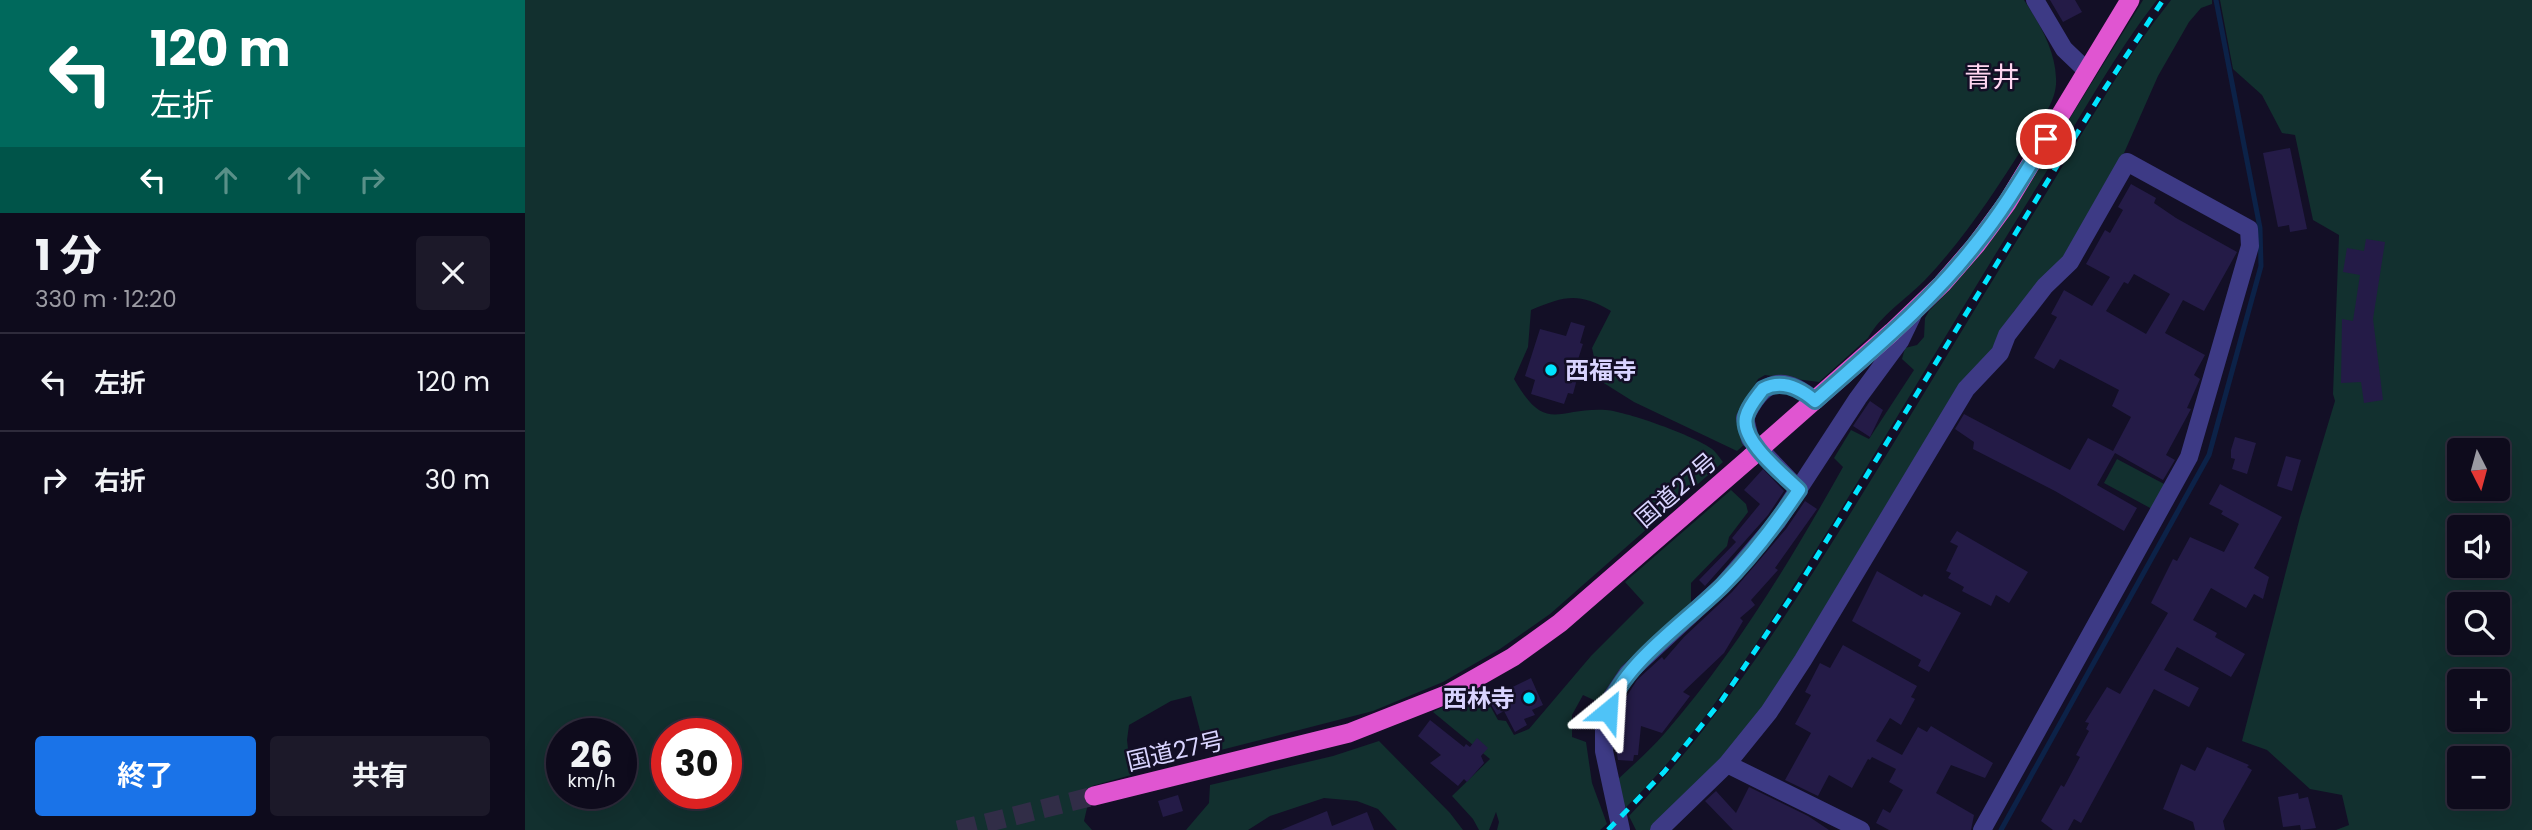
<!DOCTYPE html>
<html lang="ja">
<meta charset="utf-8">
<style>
:root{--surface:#0e0b1c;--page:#1c1929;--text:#f1f3f6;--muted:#9b9ba3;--line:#2e2b3b;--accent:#1a73e8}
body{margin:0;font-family:Poppins,"Noto Sans JP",sans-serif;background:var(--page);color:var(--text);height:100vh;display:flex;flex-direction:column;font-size:26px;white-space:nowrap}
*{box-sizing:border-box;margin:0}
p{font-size:23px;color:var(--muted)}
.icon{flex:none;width:38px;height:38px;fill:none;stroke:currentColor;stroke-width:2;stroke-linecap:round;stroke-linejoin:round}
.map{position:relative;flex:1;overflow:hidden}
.details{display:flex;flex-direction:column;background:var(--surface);width:525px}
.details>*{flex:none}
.guide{background:#00695c;color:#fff;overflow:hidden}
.needle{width:46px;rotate:174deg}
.fabs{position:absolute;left:1922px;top:438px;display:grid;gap:14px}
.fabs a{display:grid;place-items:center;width:63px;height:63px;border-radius:7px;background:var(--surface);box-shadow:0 7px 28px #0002,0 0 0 2px var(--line);font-size:35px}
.speed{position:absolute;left:21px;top:718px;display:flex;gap:14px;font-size:35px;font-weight:700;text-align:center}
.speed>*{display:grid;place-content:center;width:91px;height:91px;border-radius:50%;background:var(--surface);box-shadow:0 7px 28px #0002,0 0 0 2px var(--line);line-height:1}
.speed small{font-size:18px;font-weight:400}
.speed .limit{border:10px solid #d22;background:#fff;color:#111}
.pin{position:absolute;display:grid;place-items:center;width:60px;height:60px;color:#fff;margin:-30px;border:4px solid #fff;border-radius:50%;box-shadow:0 2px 7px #0007}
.me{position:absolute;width:77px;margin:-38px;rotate:27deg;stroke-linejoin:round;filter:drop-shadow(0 0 5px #0008)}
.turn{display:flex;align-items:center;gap:24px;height:147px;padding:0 35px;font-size:32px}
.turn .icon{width:91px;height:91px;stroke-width:2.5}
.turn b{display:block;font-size:49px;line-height:60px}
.lanes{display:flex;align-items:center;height:66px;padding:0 35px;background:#0003;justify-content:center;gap:35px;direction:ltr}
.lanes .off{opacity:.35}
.round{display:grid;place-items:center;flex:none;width:74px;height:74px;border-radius:7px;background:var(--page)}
.overview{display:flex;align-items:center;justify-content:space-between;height:119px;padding:0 35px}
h1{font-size:42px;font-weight:700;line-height:52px}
.primary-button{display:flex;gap:14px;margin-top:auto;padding:14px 35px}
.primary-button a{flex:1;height:80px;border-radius:7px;background:var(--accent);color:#fff;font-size:28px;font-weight:700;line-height:80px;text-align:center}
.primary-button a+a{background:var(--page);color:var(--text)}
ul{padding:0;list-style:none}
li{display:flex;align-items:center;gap:21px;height:98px;padding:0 35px;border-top:2px solid var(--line)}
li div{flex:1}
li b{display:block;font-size:26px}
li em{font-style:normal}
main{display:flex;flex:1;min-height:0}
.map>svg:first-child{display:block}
.green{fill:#12302f;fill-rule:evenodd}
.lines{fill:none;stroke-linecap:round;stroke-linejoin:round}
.stream{stroke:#0c2248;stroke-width:5}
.building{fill:#241b47;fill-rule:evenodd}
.trunk-tunnel{stroke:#312d47;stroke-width:19;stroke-dasharray:19 10;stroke-linecap:butt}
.minor{stroke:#3d3a85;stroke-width:18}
.trunk{stroke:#e055d1;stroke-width:19}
.rail{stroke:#00e5ff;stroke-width:5;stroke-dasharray:10 9;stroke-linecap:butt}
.trunk-bridge{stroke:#e055d1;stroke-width:19}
.route-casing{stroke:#337fa1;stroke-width:18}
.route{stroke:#4fc3f7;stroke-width:12}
.poi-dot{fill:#00e5ff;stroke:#130f26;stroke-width:2.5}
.labels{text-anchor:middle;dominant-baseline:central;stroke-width:5;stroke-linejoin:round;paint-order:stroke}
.poi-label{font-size:24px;font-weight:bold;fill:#d9d4ff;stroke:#130f26;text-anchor:start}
.street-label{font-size:24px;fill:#d9d4ff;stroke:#130f26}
.quarter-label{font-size:28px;fill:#ffd6f0;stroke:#130f26}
</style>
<main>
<section class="details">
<div class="guide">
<div class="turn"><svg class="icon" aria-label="left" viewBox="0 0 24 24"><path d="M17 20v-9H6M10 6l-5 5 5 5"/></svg><div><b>120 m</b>左折</div></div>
<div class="lanes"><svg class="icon" aria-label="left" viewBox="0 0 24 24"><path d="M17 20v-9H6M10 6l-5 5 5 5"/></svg><svg class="icon off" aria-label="ahead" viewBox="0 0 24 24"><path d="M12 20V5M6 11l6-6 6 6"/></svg><svg class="icon off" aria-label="ahead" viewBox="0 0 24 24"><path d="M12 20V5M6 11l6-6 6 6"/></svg><svg class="icon off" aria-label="right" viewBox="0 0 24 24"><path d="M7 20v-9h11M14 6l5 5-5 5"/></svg></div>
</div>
<div class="overview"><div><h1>1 分</h1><p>330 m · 12:20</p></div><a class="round"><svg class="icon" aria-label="close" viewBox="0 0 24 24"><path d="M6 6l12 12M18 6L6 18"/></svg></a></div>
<ul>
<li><svg class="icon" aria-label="left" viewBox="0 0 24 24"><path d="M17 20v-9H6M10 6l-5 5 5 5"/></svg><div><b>左折</b></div><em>120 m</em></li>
<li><svg class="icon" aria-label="right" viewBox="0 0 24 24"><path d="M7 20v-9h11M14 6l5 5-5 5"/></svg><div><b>右折</b></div><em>30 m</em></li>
</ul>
<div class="primary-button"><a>終了</a><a>共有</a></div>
</section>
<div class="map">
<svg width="2007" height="830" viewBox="0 0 2007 830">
<rect width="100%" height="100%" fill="#130f26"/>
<path class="green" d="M0,0h1499c15,23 31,49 32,78 2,25 -19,46 -31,66 -31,49 -61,95 -101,137 -18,18 -44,35 -56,57l-49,44 -54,-7 -7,4 -21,38 8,27 -8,7 -103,-49 -35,-22 -7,-32 19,-37c-33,-19 -46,-15 -80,-1l-3,37 -14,32c32,56 43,28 92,31 22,2 89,26 106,39 4,3 8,9 11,13l-173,152 -50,35 -57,33 -70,29 -156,40 -6,-15 -10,-2 -10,-38 -20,5 -42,24 -2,15 4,35 -39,11 -8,35 8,9h-567zM37,733h59v60h-59zM142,733h59v60h-59z
M1618,0h14c-42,54 -76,116 -112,174 -77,123 -150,248 -226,371 -58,92 -116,188 -195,264l-9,-27c17,-16 35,-32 50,-49 70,-80 126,-173 178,-266l-9,-9 17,-28 18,9 45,-69 -12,-11 3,-11 12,-3 7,-8 1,-19 4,-7 20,-21 69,-88z
M1646,0h41v4l-11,4 -12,14 -31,54 -34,77 -60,105 -50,53 -25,45 -240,374 -98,100h-15l-7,-14c85,-89 151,-190 216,-294 69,-111 136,-224 205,-335 38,-63 75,-129 121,-187z
M1695,0h312v830h-196l13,-5 -7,-30 -32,-6 -43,-39 -25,-9 58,-224 35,-116 -2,-7 6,-159 -26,-15 -18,-85 -13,-2 -20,-38 -29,-26zM1934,450h38v38h-38zM1934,527h38v38h-38zM1934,604h38v38h-38zM1934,681h38v38h-38zM1934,758h38v38h-38z
M1592,459l49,26 -14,24 -48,-26z
M1206,490l15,14 2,8 -19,25 -2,9 -36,37v22l-74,69 -17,29 -17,-8 -11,20v22l14,5 6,41 15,41 -7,6h-103l2,-8 -3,-10 -7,18h-10l-6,-11 -21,-23 38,-37 -57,-47 47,-24 18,32 8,1 8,14 15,-6 62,-73 53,-53 -19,-21z
M854,741l71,72 13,17h-66l-19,-21 -21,-8 -33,-3 -54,18 -22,14h-62l23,-27 1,-18 123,-29z"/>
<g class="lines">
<path class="stream" d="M1476,830l208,-375 52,-189 -1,-38 -44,-228"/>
</g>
<path class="building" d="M1525,0h25l7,12 -19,10z
M1765,148l17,81 -17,3 -1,-7 -11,2 -15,-74z
M1606,184l25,14 -2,5 22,15 61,34 -33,59 -21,-11 -18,33 40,22 -11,20 6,4 -13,29 4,1 -25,46 9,5 -12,20 -48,-27 -18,32 40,23 -13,23 -69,-40 -82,-42 1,-7 -19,-13 9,-15 106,56 18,-32 25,13 18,-34 -19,-11 7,-16 -59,-31 -6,10 -20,-11 23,-41 -6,-3 13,-24 28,16 18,-29 -24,-13 19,-34 5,3 13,-23 -5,-3zM1609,274l36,20 -24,40 -40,-23 18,-29 4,2z
M1841,239l19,3 -12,77 10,81 -19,3 -3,-21 -20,1 1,-64 11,2 7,-46 -17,-3 4,-24 17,3z
M1046,322l14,4 -5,17 3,1 -11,34 5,1 -4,15 -5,-1 -4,11 -33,-10 4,-14 -10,-4 15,-47 26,7z
M1345,401l13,9 -13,27 -17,-11z
M1710,437l21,6 -9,31 -15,-5 3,-10 -4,-1v-8z
M1761,456l15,4 -9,31 -15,-5z
M1238,469l21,22 -16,24 -63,71 -6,-6 37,-38 -4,-4 28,-34 -16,-14z
M1695,484l62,33 -28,51 15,9 -6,22 -9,-5 -8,14 -35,-20 -18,32 24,13 -2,4 30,17 -14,23 -54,-30 -13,23 35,18 -10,19 -35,-18 -73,134 -7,-4 -6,11h-15l-12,-9 20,-36 3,2 16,-30 -4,-2 13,-24 -3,-2 3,-6 -4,-1 22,-35 13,7 48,-81 -17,-10 22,-44 4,2 13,-24 34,15 15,-28 -18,-10 2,-3 -14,-7z
M1280,501l12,8 -42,59 3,2 -27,30 4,5 -15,13 3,3 -19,32 -41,39 7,4 -28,37 -21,-7 -3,29h-4l-1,6 -15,-1 -3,-17 3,-23 5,-18 14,-22 25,-23 2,3 20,-23 48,-45 54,-63z
M1432,531l71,41 -19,31 -13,-8 -5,11 -29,-15 2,-4 -16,-9 3,-5 -5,-2 12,-25 -8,-4z
M1352,571l45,26 2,-3 37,19 -32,59 -11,-6 3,-6 -69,-39z
M1318,645l74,41 -6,11 4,2 -14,26 -11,-7 -14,23 26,14 16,-28 9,5 4,-6 62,37 -8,15 -34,-13 -15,28 38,22 -3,15h-82l-13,-7 7,-14 7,4 13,-23 -14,-8 7,-13 -24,-12 -2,3 -2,-1 -16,29 -23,-13 -11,21 -33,-16 26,-47 -16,-9 16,-29 -6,-3 15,-29 10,5z
M1006,678l12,27 -11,5 3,5 -11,4 3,6 -12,7 -11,-21 -7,4 -8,-14 1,-3z
M905,720l34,27 2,-3 4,3 7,-9 11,10 -7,8 3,7 -17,19 -3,-3 -6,7 -28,-23 11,-8 -23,-19z
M1682,747l42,18 -2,2 5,3 -29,51 2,9h-30l-2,-8 -30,-13 18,-45 14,7z
M1224,787l59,29 21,14h-96l-28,-29 11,-10 20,22z
M1773,793l1,6 9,-2 8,31 -15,2 -1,-5 -17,2 -5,-30z
M653,795l5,16 -20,6 -5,-16z
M802,811l5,15 35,-14 7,18h-93z"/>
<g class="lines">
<path class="trunk-tunnel" d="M433,830l136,-34"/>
<path class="minor" d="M1510,0l29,49 23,22
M1274,490l-49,-51 -5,-21c17,-37 37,-46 70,-17
M1202,764l134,66
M1096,830l-17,-79v-26l8,-28 16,-24 95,-88 54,-63 81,-124 42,-57 13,-27
M1134,830l68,-66 42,-52 34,-52 163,-271 34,-36 7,-18 38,-49 25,-24 57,-100 122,67 1,17 -61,211 -207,373"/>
<path class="trunk" d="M1240,444l127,-112 50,-48 34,-39 31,-42 123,-203
M569,796l255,-63 99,-39 65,-37 47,-34 191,-166"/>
<path class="rail" d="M1083,830l56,-58 58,-72 76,-113 302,-491 63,-96"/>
<path class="trunk-bridge" d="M1226,457l14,-13"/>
</g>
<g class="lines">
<defs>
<path id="route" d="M1083,711c13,-46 80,-91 114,-125 29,-29 54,-62 77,-96 -15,-15 -59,-49 -53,-73 2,-10 11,-20 17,-28 19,-10 37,-1 52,12 55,-49 114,-97 160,-156 27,-33 49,-70 71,-106"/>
</defs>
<use href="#route" class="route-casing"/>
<use href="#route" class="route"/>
</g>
<g class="poi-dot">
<circle cx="1026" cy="370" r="7"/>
<circle cx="1004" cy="698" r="7"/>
</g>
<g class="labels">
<g class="poi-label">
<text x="1040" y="370">西福寺</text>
<text x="990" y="698" text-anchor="end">西林寺</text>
</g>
<g class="street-label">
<text transform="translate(1151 490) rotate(-41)">国道27号</text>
<text transform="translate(650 751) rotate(-13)">国道27号</text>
</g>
<g class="quarter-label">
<text x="1467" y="77">青井</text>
</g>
</g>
</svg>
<div class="fabs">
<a><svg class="needle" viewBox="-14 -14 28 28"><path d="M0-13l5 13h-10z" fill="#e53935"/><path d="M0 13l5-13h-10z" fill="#9b9ba3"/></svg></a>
<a><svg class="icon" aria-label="sound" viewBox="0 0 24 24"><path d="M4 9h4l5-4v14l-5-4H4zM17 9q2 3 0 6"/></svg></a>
<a><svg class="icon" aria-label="search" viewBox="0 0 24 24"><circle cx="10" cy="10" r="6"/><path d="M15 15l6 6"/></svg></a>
<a>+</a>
<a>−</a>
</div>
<div class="speed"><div>26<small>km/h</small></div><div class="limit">30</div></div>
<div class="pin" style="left:1521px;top:139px;background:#d93025"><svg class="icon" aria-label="arrive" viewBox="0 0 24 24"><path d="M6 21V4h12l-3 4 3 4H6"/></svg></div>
<svg class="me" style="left:1083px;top:711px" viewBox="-20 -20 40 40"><path d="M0-17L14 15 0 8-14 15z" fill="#4fc3f7" stroke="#fff" stroke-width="4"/></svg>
</div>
</main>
